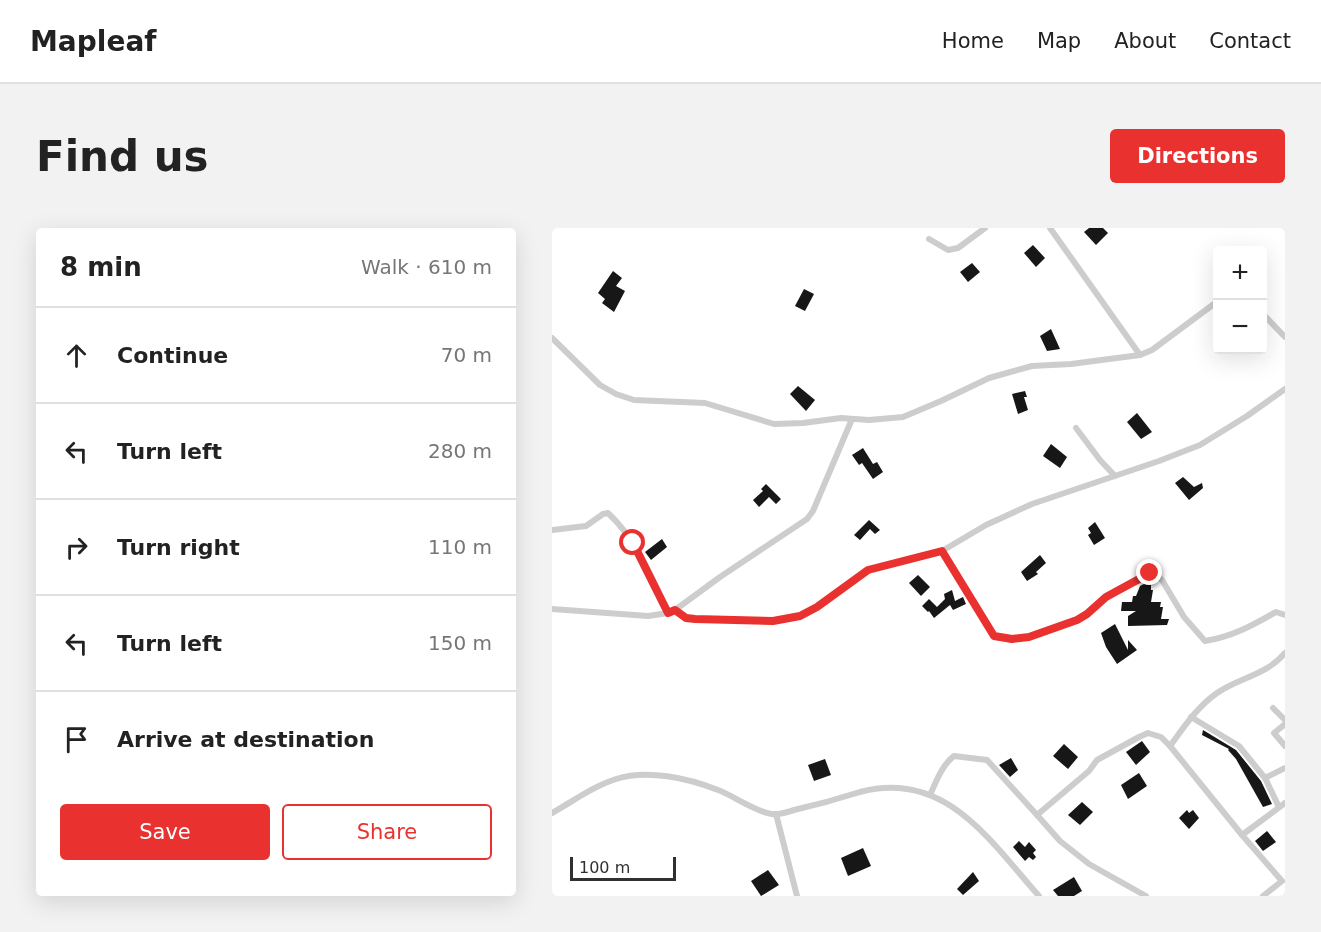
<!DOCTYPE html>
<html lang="en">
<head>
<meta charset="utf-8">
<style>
  :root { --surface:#fff; --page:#f2f2f2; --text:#222; --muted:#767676; --line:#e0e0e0; --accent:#e9322f }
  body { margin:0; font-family:"DejaVu Sans",sans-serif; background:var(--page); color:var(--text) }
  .controls { position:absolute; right:18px; top:18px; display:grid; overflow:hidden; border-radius:6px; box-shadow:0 6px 24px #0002 }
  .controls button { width:54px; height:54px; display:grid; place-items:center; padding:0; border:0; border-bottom:2px solid var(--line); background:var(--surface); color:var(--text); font:30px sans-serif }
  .scale { position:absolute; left:18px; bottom:15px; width:106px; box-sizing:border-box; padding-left:6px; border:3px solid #303030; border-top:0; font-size:16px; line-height:21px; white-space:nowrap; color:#303030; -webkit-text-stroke:4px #fff; paint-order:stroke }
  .stop { position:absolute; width:18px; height:18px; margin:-14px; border:4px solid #e9322f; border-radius:50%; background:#fff }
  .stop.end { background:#e9322f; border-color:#fff; box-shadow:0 2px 6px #0008 }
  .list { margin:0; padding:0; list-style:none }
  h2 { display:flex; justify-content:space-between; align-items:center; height:78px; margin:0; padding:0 24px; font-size:26px }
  h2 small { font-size:20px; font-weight:400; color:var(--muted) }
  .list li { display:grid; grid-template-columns:39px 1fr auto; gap:18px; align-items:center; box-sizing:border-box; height:96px; padding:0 24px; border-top:2px solid var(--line) }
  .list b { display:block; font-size:22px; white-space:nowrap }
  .list em { font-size:20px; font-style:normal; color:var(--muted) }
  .actions { display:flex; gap:12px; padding:18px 24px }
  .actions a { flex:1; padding:14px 0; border:2px solid var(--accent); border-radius:6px; text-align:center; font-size:21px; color:var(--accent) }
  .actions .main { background:var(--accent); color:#fff }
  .icon { flex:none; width:33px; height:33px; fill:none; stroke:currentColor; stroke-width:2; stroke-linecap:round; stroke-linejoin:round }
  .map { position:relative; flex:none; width:733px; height:668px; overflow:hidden; border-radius:6px }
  header { display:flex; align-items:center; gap:36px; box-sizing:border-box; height:84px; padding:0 30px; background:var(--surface); border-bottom:2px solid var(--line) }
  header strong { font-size:28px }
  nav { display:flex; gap:33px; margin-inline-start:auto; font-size:21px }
  .intro { display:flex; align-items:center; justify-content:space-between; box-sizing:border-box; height:144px; padding:0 36px }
  h1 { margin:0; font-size:42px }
  .button { padding:15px 27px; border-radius:6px; background:var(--accent); color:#fff; font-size:21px; font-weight:700 }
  main { display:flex; gap:36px; padding:0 36px }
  aside { flex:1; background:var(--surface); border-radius:6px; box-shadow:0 6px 24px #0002 }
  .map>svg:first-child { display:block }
  .building { fill:#171717 }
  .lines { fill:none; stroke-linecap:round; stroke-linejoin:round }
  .street { stroke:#cdcdcd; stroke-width:6 }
  .route { stroke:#e9322f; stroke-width:8 }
</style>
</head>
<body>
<header>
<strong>Mapleaf</strong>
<nav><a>Home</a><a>Map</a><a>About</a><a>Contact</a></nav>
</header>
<div class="intro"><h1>Find us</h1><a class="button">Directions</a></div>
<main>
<aside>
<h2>8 min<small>Walk · 610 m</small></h2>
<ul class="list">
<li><svg class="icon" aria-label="ahead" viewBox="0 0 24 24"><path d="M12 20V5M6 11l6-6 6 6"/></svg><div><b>Continue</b></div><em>70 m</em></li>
<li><svg class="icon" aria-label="left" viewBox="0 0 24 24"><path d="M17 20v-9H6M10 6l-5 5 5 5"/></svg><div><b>Turn left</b></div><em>280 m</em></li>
<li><svg class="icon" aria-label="right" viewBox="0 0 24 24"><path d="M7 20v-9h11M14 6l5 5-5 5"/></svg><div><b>Turn right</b></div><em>110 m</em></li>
<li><svg class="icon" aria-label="left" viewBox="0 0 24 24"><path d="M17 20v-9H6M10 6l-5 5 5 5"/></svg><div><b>Turn left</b></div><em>150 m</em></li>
<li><svg class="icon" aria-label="arrive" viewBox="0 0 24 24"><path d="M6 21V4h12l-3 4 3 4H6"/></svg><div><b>Arrive at destination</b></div></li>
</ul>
<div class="actions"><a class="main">Save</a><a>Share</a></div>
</aside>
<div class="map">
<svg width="733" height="668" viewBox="0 0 733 668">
  <rect width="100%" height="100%" fill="#fff"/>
  <!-- building -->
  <g class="building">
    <polygon points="537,0 551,0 556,5 544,17 532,4"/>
    <polygon points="481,17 493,30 484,39 472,25"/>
    <polygon points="420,35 428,44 416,54 408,44"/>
    <polygon points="61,43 70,50 64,58 73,63 62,84 50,75 53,71 46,65"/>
    <polygon points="252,61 262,66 253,83 243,78"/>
    <polygon points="499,101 508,121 495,123 488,108"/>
    <polygon points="246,158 263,172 254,183 238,166"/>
    <polygon points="473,163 475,169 472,169 476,182 466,186 460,166"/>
    <polygon points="585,185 600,204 589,211 575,194"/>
    <polygon points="499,216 515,229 508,240 491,228"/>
    <polygon points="311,220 321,236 325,234 331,244 321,251 310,235 307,237 300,227"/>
    <polygon points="631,249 642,259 650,255 651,260 637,272 623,255"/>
    <polygon points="214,256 229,271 224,276 217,269 207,279 201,272 211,263 209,261"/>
    <polygon points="317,292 328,302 323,306 318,301 308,312 302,307"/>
    <polygon points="543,294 553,310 542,317 536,307 539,305 536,300"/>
    <polygon points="110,311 115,319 99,332 93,324"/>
    <polygon points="488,327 494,335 484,344 486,346 475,353 469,344"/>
    <polygon points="366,347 378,359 369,368 357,355"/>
    <polygon points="592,356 599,356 599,362 601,362 599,374 609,374 608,379 611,379 609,391 617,391 615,397 576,398 576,388 584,383 569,383 570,374 580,374 581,368 584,368 588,358"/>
    <polygon points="400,362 403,373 411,369 414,376 401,382 398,377 382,390 377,383 376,384 370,378 377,371 385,379 393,371 392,366"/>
    <polygon points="563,396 576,422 576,412 585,422 565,436 554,419 549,405"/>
    <polygon points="651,502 684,522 709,553 720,576 711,579 684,531 676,522 677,521 650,507"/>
    <polygon points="590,513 598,524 584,537 574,524"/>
    <polygon points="512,516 526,529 516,541 501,528"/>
    <polygon points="459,530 466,542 458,549 447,537"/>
    <polygon points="273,531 279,547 262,553 256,537"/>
    <polygon points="587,545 595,558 576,571 569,557"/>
    <polygon points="530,574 541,584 528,597 516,587"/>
    <polygon points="635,582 637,585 641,582 647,590 637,601 627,590"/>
    <polygon points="715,603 724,614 711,623 703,613"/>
    <polygon points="467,613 473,619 477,614 484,622 481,625 484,629 481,632 477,629 473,633 461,619"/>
    <polygon points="311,620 319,638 296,648 289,630"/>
    <polygon points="216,642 227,657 209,668 199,653"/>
    <polygon points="421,644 427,653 411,667 405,661"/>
    <polygon points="522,649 530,663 522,668 506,668 501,662"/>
  </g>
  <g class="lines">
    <!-- street -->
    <g class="street">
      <polyline points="498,0 588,127 600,122 666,73"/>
      <polyline points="377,11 396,22 406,20 433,0"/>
      <polyline points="710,85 733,109"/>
      <polyline points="0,110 48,157 64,166 82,172 153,175 222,196 251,195 289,190 317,192 351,189 389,173 437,150 480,138 519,136 588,127"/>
      <path d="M733,161L695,188L648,217L607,233L480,276L434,297L390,323L442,408L460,411L477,409L525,392L535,386L554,369L602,345L610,352L632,389L653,413C680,409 701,397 724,384L733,387"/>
      <polyline points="524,200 548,232 563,248"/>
      <path d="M0,302L34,298L51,286L56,285C85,312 100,350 116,385"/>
      <polyline points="0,381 96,388 116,385 123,382 168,349 255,291 261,283 300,191"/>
      <polyline points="123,382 134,390 143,391 221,393 248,388 265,379 316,342 390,323"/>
      <polyline points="721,480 733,492"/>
      <polyline points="639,489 687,518 713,550 727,579"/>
      <polyline points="733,496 722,505 733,518"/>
      <polyline points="713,550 733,540"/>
      <path d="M378,567C384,554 390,537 402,528L435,532L485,587L537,543L545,532L587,509L596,505L609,509L618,518"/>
      <path d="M0,585C20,574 41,558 64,551C95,541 136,550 166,562C180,567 206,585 220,586C227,587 235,584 242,582C264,577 286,571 308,564C393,541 438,613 487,668"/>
      <polyline points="224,586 245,668"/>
      <polyline points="485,587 508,613 537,636 594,668"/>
      <polyline points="690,607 733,575"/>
      <path d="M711,668L730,653L690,607L618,518C632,499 645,479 665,465C686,450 715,447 733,425"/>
    </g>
  </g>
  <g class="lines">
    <!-- route -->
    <polyline class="route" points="81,315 116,385 123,382 134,390 143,391 221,393 248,388 265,379 316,342 390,323 442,408 460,411 477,409 525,392 535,386 554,369 598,345"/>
  </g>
</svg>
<div class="controls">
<button>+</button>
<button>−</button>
</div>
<div class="scale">100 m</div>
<div class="stop" style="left:81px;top:315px"></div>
<div class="stop end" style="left:598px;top:345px"></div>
</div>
</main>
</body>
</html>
